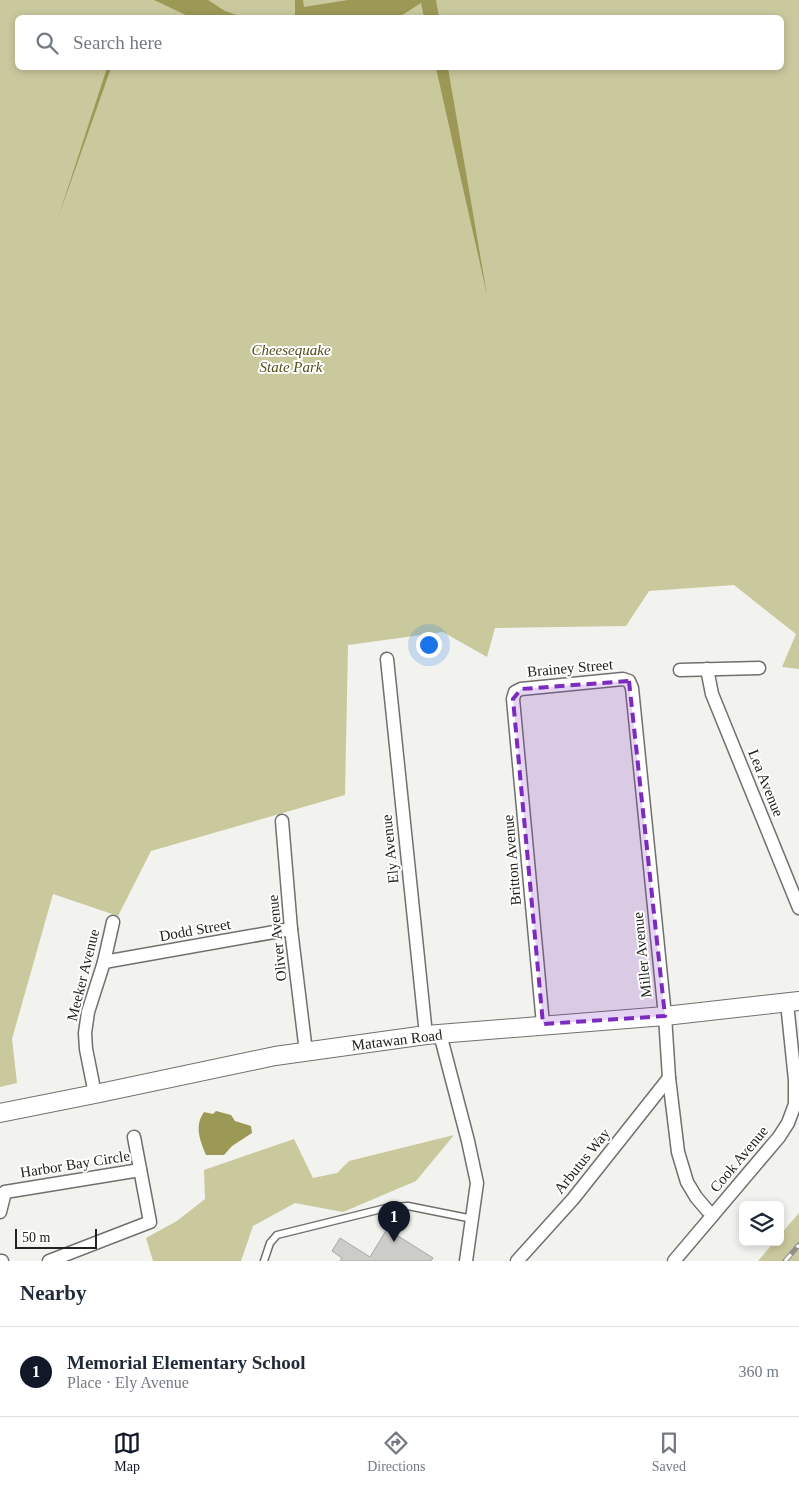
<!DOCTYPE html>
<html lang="en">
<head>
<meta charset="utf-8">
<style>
  :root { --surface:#fff; --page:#f6f6f7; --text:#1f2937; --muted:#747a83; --line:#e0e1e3; --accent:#111827 }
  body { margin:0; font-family:"Times New Roman",serif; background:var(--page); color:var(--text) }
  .controls { position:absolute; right:15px; bottom:15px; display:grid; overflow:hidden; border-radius:8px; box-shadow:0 2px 8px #0003 }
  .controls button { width:45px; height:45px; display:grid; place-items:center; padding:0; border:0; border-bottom:1px solid var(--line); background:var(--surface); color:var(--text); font:25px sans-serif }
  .scale { position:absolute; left:15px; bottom:12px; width:82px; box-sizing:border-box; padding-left:5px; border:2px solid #222220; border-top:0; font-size:14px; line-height:18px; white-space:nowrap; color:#222220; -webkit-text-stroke:4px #fffffe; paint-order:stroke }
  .you { position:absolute; left:428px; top:644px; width:18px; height:18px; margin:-12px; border:4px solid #fff; border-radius:50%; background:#1a73e8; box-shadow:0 0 0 8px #1a73e833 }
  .badge { display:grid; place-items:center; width:32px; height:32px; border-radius:50%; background:var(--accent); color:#fff; font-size:16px; font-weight:700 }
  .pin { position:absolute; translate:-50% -41px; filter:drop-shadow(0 1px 2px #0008) }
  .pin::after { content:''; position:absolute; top:26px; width:18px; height:15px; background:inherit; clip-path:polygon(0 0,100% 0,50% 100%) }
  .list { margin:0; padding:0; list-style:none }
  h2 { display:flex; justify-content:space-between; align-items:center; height:65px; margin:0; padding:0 20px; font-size:21px }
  h2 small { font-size:16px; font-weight:400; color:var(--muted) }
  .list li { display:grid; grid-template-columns:32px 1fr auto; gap:15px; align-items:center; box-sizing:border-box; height:90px; padding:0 20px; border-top:1px solid var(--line) }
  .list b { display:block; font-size:19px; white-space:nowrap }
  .list p { margin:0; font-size:16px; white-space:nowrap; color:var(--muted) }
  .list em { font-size:16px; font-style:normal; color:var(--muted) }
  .icon { flex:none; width:28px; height:28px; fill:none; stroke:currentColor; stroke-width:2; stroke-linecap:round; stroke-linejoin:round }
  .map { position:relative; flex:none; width:799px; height:1261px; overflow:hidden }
  .search { position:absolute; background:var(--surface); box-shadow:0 2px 8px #0003; left:15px; right:15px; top:15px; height:55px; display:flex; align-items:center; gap:12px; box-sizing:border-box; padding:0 18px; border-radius:8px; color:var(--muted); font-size:19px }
  .sheet { height:155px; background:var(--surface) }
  nav { display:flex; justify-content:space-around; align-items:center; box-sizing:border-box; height:70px; border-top:1px solid var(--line); background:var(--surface); font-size:14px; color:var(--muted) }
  nav a { display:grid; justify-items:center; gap:2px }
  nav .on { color:var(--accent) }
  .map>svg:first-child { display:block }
  .green { fill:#cac89d; fill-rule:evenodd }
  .water { fill:#9c9856 }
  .building { fill:#ccccc9; stroke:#a8a8a4 }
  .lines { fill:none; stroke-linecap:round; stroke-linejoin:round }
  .service-casing { stroke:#70706d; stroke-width:9 }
  .minor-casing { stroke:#70706d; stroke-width:15 }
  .secondary-casing { stroke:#70706d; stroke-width:20 }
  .service { stroke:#fff; stroke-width:6 }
  .minor { stroke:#fff; stroke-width:12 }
  .secondary { stroke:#fff; stroke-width:18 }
  .rail-casing { stroke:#8f8f8c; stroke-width:5 }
  .rail { stroke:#fffffe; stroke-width:3; stroke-dasharray:9; stroke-linecap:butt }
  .marked { fill:#7b2cbf; fill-opacity:0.2; stroke:#7b2cbf; stroke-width:4; stroke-dasharray:10 6; stroke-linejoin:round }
  .labels { text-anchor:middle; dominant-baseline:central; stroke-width:4; stroke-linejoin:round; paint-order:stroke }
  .park-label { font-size:15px; font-style:italic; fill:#514e1b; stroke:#fffffe }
  .street-label { font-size:15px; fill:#222220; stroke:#fffffe }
</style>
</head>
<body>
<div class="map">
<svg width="799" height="1261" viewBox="0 0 799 1261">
  <rect width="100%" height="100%" fill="#f2f2ee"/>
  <!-- green -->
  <g class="green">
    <path d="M0,0H799V669L782,667L796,634L734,585L649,591L626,626L495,628L487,657L443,632L348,645L345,795L151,851L118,916L53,894L12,1039L17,1083L0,1087ZM18,18H782V68H18Z"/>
    <polygon points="454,1135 416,1181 343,1212 295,1203 253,1226 241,1261 153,1261 146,1238 177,1221 205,1199 204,1170 294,1139 313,1178 337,1173 349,1161"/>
    <polygon points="799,1213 799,1261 758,1261 774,1242 780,1242 780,1235"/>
  </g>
  <!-- water -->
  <g class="water">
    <polygon points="154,0 208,0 225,11 242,17 190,17"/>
    <polygon points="295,0 303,0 304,7 348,0 436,0 439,17 424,17 421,3 399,17 289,17 295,16"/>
    <polygon points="107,68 111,68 58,218"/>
    <polygon points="436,68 448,68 487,295"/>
    <path d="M216,1111L231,1115L235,1121L251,1126L252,1133L232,1146L224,1155H206C200,1140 194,1126 204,1112L213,1114Z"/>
  </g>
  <!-- building -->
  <polygon class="building" points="387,1229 433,1258 431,1261 340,1261 342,1258 332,1251 340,1238 370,1257"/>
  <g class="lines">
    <defs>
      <polyline id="service" points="264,1261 270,1243 277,1235 390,1207 408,1206 473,1219"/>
      <g id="minor">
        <polyline points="387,659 426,1035"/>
        <polyline points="707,669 712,694 799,908"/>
        <polyline points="680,670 759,668"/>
        <polyline points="282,821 291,929 306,1052"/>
        <polyline points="104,962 291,929"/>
        <polyline points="543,1024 513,699 515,692 521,689 623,679 629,681 632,688 665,1016 669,1078 678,1152 687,1182 696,1197 707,1210 713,1215"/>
        <polyline points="440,1034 468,1141 477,1183 466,1261"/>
        <polyline points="95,1094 86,1049 85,1033 88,1012 104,962 113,922"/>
        <polyline points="0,1212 5,1192 140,1170"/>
        <polyline points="0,1261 2,1261"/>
        <polyline points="49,1261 150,1222 134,1137"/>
        <polyline points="517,1261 573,1199 669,1078"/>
        <polyline points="674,1261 779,1137 788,1123 795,1104 795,1080 787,1003"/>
      </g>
      <polyline id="secondary" points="0,1113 95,1094 275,1056 426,1035 665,1016 799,1001"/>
    </defs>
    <!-- service casing -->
    <use href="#service" class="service-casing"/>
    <!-- minor casing -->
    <use href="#minor" class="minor-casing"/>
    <!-- secondary casing -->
    <use href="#secondary" class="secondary-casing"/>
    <!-- service -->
    <use href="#service" class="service"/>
    <!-- minor -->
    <use href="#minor" class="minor"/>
    <!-- secondary -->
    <use href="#secondary" class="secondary"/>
    <defs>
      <polyline id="rail" points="785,1261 799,1245"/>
    </defs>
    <!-- rail casing -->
    <use href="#rail" class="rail-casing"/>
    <!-- rail -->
    <use href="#rail" class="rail"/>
  </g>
  <!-- marked area -->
  <path class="marked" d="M629,681L665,1016L543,1024L513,699L521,689Z"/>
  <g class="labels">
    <!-- park labels -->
    <g class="park-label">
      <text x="291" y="350">Cheesequake<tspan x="291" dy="17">State Park</tspan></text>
    </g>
    <!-- street labels -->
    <g class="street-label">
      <text transform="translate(570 668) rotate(-5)">Brainey Street</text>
      <text transform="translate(766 783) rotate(68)">Lea Avenue</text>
      <text transform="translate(390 849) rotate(-96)">Ely Avenue</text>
      <text transform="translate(512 860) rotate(-95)">Britton Avenue</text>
      <text transform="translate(195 930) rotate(-10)">Dodd Street</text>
      <text transform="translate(277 938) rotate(-96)">Oliver Avenue</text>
      <text transform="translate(642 955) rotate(-96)">Miller Avenue</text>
      <text transform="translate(83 975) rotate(-76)">Meeker Avenue</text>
      <text transform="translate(397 1040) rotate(-7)">Matawan Road</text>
      <text transform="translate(739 1159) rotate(-50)">Cook Avenue</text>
      <text transform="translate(582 1161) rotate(-51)">Arbutus Way</text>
      <text transform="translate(75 1164) rotate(-9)">Harbor Bay Circle</text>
    </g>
  </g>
</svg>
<div class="controls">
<button><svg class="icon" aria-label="layers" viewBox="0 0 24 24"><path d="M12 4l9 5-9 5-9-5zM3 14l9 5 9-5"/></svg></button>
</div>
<div class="scale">50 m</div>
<div class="you"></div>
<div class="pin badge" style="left:394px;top:1242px">1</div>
<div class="search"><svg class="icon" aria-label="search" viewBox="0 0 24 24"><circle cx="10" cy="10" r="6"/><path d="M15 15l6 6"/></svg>Search here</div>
</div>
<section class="sheet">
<h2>Nearby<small></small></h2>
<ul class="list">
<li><span class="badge">1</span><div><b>Memorial Elementary School</b><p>Place · Ely Avenue</p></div><em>360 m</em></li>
</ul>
</section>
<nav>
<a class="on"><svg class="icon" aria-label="map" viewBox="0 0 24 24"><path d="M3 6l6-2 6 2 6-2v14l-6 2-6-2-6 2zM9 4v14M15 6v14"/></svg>Map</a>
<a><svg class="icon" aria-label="directions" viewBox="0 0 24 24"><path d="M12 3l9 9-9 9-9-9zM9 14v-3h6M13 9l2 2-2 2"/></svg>Directions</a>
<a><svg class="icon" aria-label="saved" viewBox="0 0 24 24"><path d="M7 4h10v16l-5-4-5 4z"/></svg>Saved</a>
</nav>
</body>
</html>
